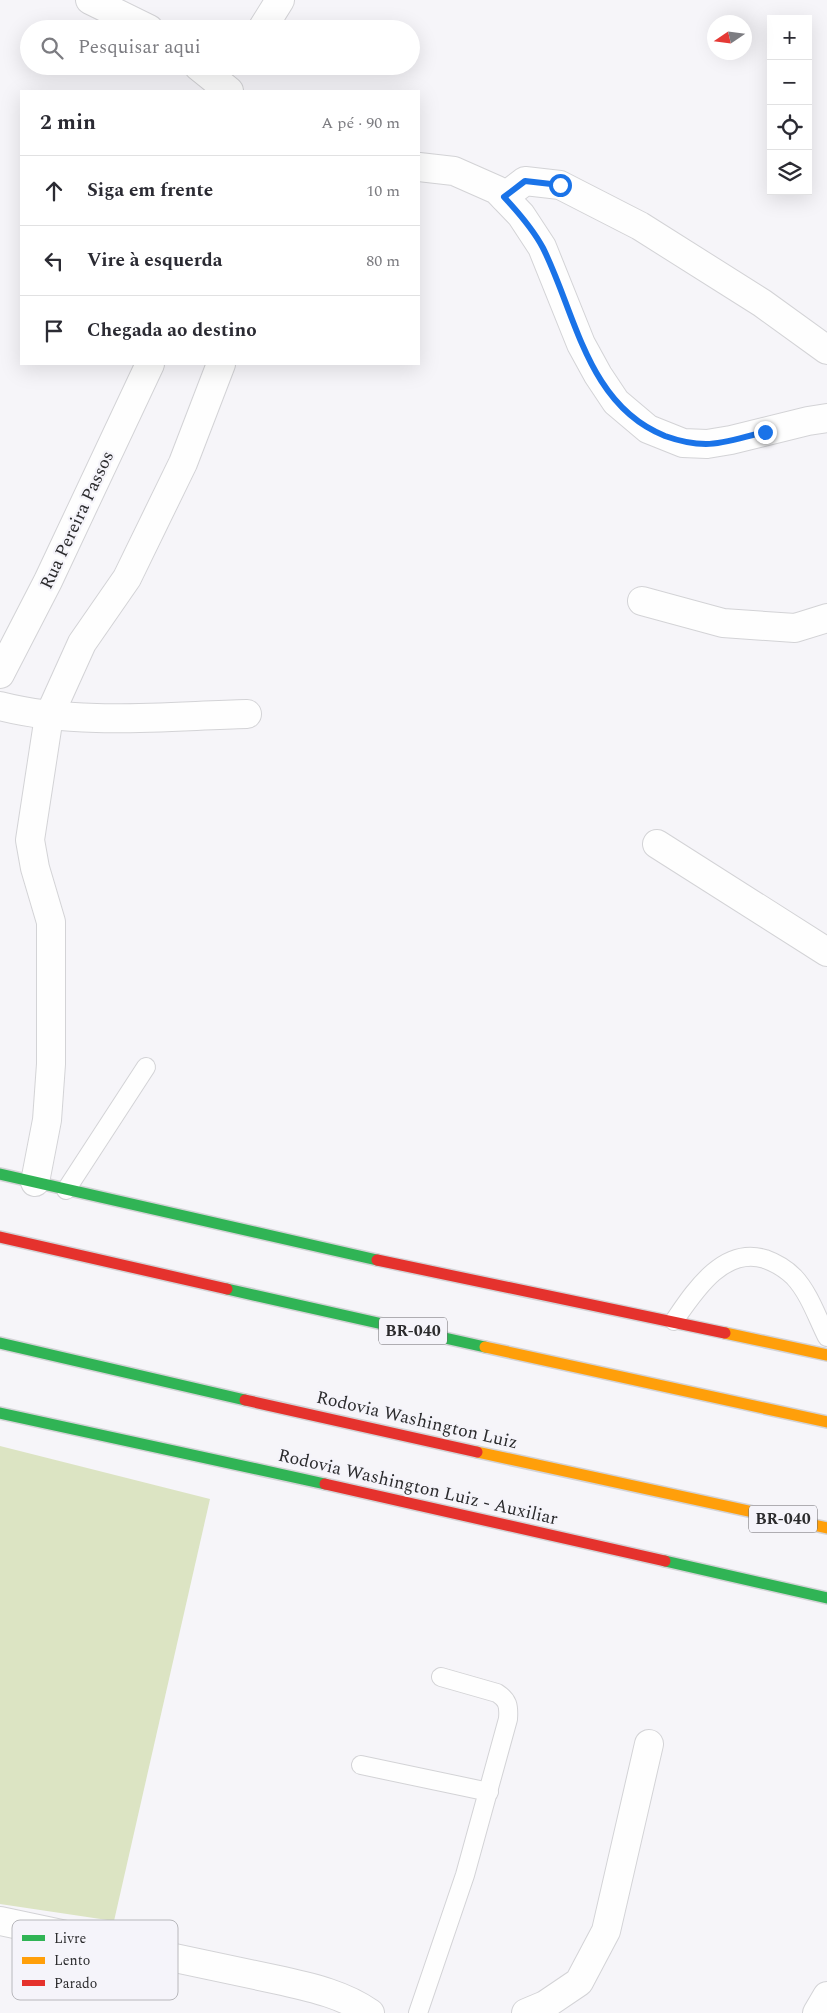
<!DOCTYPE html>
<html lang="pt">
<head>
<meta charset="utf-8">
<style>
  :root { --surface:#fff; --page:#f2f2f3; --text:#2b2b33; --muted:#7c7c81; --line:#e1e1e2 }
  body { margin:0; font-family:Spectral,serif; background:var(--page); color:var(--text) }
  .controls { position:absolute; right:15px; top:15px; display:grid; overflow:hidden; border-radius:0px; box-shadow:0 5px 20px #0002 }
  .controls button { width:45px; height:45px; display:grid; place-items:center; padding:0; border:0; border-bottom:1px solid var(--line); background:var(--surface); color:var(--text); font:25px sans-serif }
  .compass { position:absolute; left:707px; top:15px; width:45px; height:45px; border-radius:50%; background:var(--surface); box-shadow:0 5px 20px #0002; rotate:257deg }
  .stop { position:absolute; width:15px; height:15px; margin:-11px; border:4px solid #1a73e8; border-radius:50%; background:#fff }
  .stop.end { background:#1a73e8; border-color:#fff; box-shadow:0 1px 5px #0008 }
  .list { margin:0; padding:0; list-style:none }
  h2 { display:flex; justify-content:space-between; align-items:center; height:65px; margin:0; padding:0 20px; font-size:21px }
  h2 small { font-size:16px; font-weight:400; color:var(--muted) }
  .list li { display:grid; grid-template-columns:32px 1fr auto; gap:15px; align-items:center; box-sizing:border-box; height:70px; padding:0 20px; border-top:1px solid var(--line) }
  .list b { display:block; font-size:19px; white-space:nowrap }
  .list em { font-size:16px; font-style:normal; color:var(--muted) }
  .icon { flex:none; width:28px; height:28px; fill:none; stroke:currentColor; stroke-width:2; stroke-linecap:round; stroke-linejoin:round }
  .map { position:relative; flex:none; width:827px; height:2013px; overflow:hidden }
  .search { position:absolute; background:var(--surface); box-shadow:0 5px 20px #0002; left:20px; top:20px; width:400px; height:55px; display:flex; align-items:center; gap:12px; box-sizing:border-box; padding:0 18px; border-radius:28px; color:var(--muted); font-size:19px }
  .panel { position:absolute; background:var(--surface); box-shadow:0 5px 20px #0002; left:20px; top:90px; width:400px; height:275px; border-radius:0px }
  .map>svg:first-child { display:block }
  .green { fill:#dce4c3 }
  .lines { fill:none; stroke-linecap:round; stroke-linejoin:round }
  .lane-casing { stroke:#d3d3d6; stroke-width:20 }
  .street-casing { stroke:#d3d3d6; stroke-width:30 }
  .fast-casing { stroke:#d3d3d6; stroke-width:14 }
  .slow-casing { stroke:#d3d3d6; stroke-width:14 }
  .jam-casing { stroke:#d3d3d6; stroke-width:14 }
  .lane { stroke:#fefefe; stroke-width:18 }
  .street { stroke:#fefefe; stroke-width:28 }
  .fast { stroke:#30b455; stroke-width:11 }
  .slow { stroke:#ff9f0a; stroke-width:11 }
  .jam { stroke:#e5322d; stroke-width:11 }
  .route { stroke:#1a73e8; stroke-width:6 }
  .labels { text-anchor:middle; dominant-baseline:central; stroke-width:4.5; stroke-linejoin:round; paint-order:stroke }
  .shield { fill:#f5f4fa; stroke:#68676a; stroke-width:1 }
  .shield-label { font-size:16px; font-weight:bold; fill:#2b2b2d }
  .street-label { font-size:18px; fill:#2b2b2d; stroke:#f5f4fa }
  .key { fill:#f5f4fa; stroke:#b8b8bc; stroke-width:1 }
  .key-label { font-size:14px; fill:#2b2b2d }
</style>
</head>
<body>
<div class="map">
<svg width="827" height="2013" viewBox="0 0 827 2013">
  <rect width="100%" height="100%" fill="#f6f5f9"/>
  <!-- green -->
  <polygon class="green" points="0,1446 210,1499 114,1921 0,1904"/>
  <g class="lines">
    <defs>
      <g id="lane">
        <polyline points="66,1190 146,1067"/>
        <path d="M674,1321C694,1292 723,1246 765,1259C776,1263 785,1268 794,1277C809,1293 817,1317 827,1337"/>
        <polyline points="361,1765 489,1792"/>
        <path d="M418,2013L465,1875L508,1719C509,1706 508,1700 497,1693L441,1677"/>
      </g>
      <g id="street">
        <polyline points="90,0 149,29"/>
        <polyline points="262,29 280,0"/>
        <polyline points="198,66 229,91"/>
        <polyline points="419,167 454,171 497,190 521,215 542,247 581,344 598,375 616,402 648,429 683,443 707,444 731,440 808,421 827,418"/>
        <polyline points="504,197 525,181 560,185 640,226 762,303 827,350"/>
        <polyline points="642,601 723,623 795,628 827,618"/>
        <polyline points="0,674 48,581 150,364"/>
        <path d="M0,706C78,726 166,716 247,714"/>
        <polyline points="657,844 827,952"/>
        <polyline points="35,1182 47,1120 51,1064 51,922 35,868 30,840 49,716 82,643 127,578 183,463 221,364"/>
        <path d="M0,1921L283,1981C314,1988 344,1995 370,2013"/>
        <polyline points="526,2013 545,2005 579,1982 606,1931 649,1744"/>
        <polyline points="817,2013 827,1996"/>
      </g>
      <g id="fast">
        <polyline points="0,1174 377,1260"/>
        <polyline points="227,1289 485,1347"/>
        <polyline points="0,1343 245,1400"/>
        <polyline points="0,1413 325,1484"/>
        <polyline points="665,1561 827,1598"/>
      </g>
      <g id="slow">
        <polyline points="725,1333 827,1355"/>
        <polyline points="485,1347 827,1422"/>
        <polyline points="477,1452 827,1528"/>
      </g>
      <g id="jam">
        <polyline points="0,1237 227,1289"/>
        <polyline points="377,1260 725,1333"/>
        <polyline points="245,1400 477,1452"/>
        <polyline points="325,1484 665,1561"/>
      </g>
    </defs>
    <!-- lane casing -->
    <use href="#lane" class="lane-casing"/>
    <!-- street casing -->
    <use href="#street" class="street-casing"/>
    <!-- fast casing -->
    <use href="#fast" class="fast-casing"/>
    <!-- slow casing -->
    <use href="#slow" class="slow-casing"/>
    <!-- jam casing -->
    <use href="#jam" class="jam-casing"/>
    <!-- lane -->
    <use href="#lane" class="lane"/>
    <!-- street -->
    <use href="#street" class="street"/>
    <!-- fast -->
    <use href="#fast" class="fast"/>
    <!-- slow -->
    <use href="#slow" class="slow"/>
    <!-- jam -->
    <use href="#jam" class="jam"/>
  </g>
  <g class="lines">
    <!-- route -->
    <path class="route" d="M560,185L525,181L504,197C518,212 533,229 543,248C576,314 587,405 665,436C679,441 691,444 706,444C725,444 746,436 765,432"/>
  </g>
  <g class="labels">
    <!-- shield labels -->
    <g class="shield">
      <rect x="379" y="1317.5" width="68" height="27" rx="4"/>
      <rect x="749" y="1505.5" width="68" height="27" rx="4"/>
    </g>
    <g class="shield-label">
      <text x="413" y="1331">BR-040</text>
      <text x="783" y="1519">BR-040</text>
    </g>
    <!-- street labels -->
    <g class="street-label">
      <text transform="translate(77 520) rotate(-65)">Rua Pereira Passos</text>
      <text transform="translate(417 1420) rotate(13)">Rodovia Washington Luiz</text>
      <text transform="translate(418 1487) rotate(13)">Rodovia Washington Luiz - Auxiliar</text>
    </g>
  </g>
  <!-- legend -->
  <rect x="12" y="1920" width="166" height="80" rx="8" class="key"/>
  <rect x="22" y="1935" width="23" height="6" fill="#30b455"/>
  <rect x="22" y="1957" width="23" height="7" fill="#ff9f0a"/>
  <rect x="22" y="1980" width="23" height="6" fill="#e5322d"/>
  <g class="key-label">
    <text x="54" y="1943">Livre</text>
    <text x="54" y="1965">Lento</text>
    <text x="54" y="1988">Parado</text>
  </g>
</svg>
<div class="controls">
<button>+</button>
<button>−</button>
<button><svg class="icon" aria-label="locate" viewBox="0 0 24 24"><circle cx="12" cy="12" r="6"/><path d="M12 2v4M12 18v4M2 12h4M18 12h4"/></svg></button>
<button><svg class="icon" aria-label="layers" viewBox="0 0 24 24"><path d="M12 4l9 5-9 5-9-5zM3 14l9 5 9-5"/></svg></button>
</div>
<svg class="compass" viewBox="-18 -18 36 36"><path d="M0-13l5 13h-10z" fill="#e53935"/><path d="M0 13l5-13h-10z" fill="#7c7c81"/></svg>
<div class="stop" style="left:560px;top:185px"></div>
<div class="stop end" style="left:765px;top:432px"></div>
<div class="search"><svg class="icon" aria-label="search" viewBox="0 0 24 24"><circle cx="10" cy="10" r="6"/><path d="M15 15l6 6"/></svg>Pesquisar aqui</div>
<section class="panel">
<h2>2 min<small>A pé · 90 m</small></h2>
<ul class="list">
<li><svg class="icon" aria-label="ahead" viewBox="0 0 24 24"><path d="M12 20V5M6 11l6-6 6 6"/></svg><div><b>Siga em frente</b></div><em>10 m</em></li>
<li><svg class="icon" aria-label="left" viewBox="0 0 24 24"><path d="M17 20v-9H6M10 6l-5 5 5 5"/></svg><div><b>Vire à esquerda</b></div><em>80 m</em></li>
<li><svg class="icon" aria-label="arrive" viewBox="0 0 24 24"><path d="M6 21V4h12l-3 4 3 4H6"/></svg><div><b>Chegada ao destino</b></div></li>
</ul>
</section>
</div>
</body>
</html>
